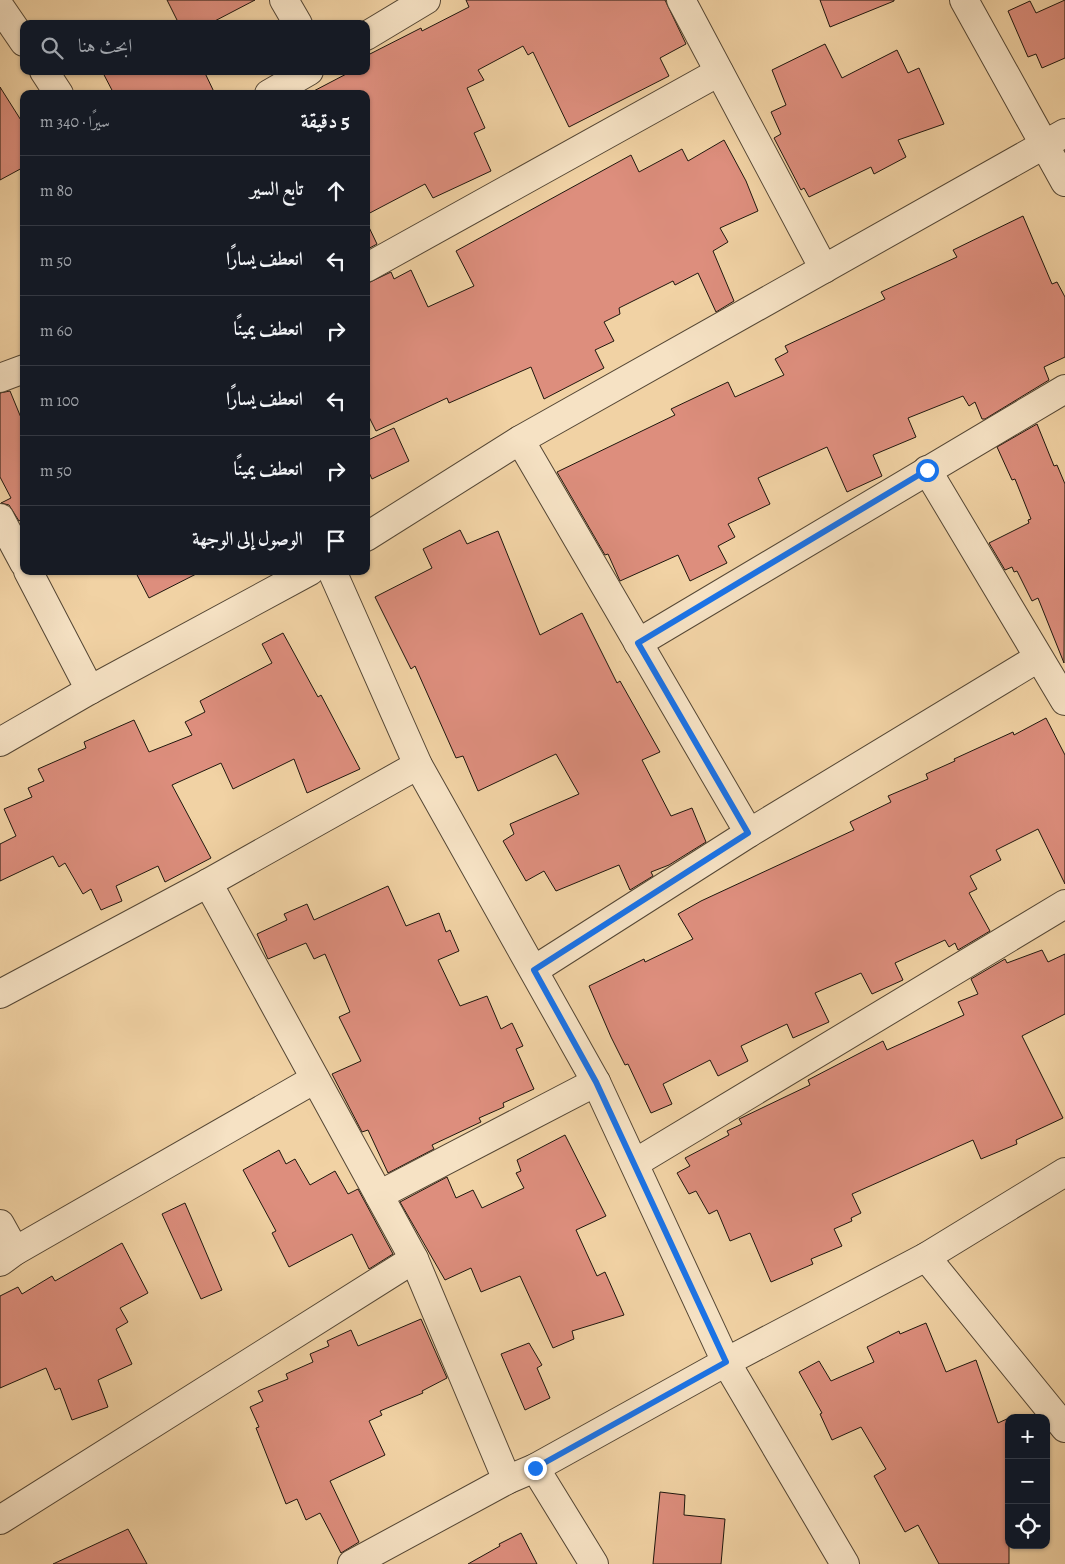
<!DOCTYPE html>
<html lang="ar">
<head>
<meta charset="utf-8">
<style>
  :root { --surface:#171b24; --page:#20242c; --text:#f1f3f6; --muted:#9ea1a6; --line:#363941 }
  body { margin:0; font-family:Alegreya,Amiri,serif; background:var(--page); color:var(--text); direction:rtl }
  .controls { position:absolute; right:15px; bottom:15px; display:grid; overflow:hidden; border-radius:10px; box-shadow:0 1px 4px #0004 }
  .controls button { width:45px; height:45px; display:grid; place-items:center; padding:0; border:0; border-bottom:1px solid var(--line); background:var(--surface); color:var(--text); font:25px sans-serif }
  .stop { position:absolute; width:15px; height:15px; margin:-11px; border:4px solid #1a73e8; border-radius:50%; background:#fff }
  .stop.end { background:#1a73e8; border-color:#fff; box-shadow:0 1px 5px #0008 }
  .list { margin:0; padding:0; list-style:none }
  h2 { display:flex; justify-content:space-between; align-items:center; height:65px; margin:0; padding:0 20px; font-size:21px }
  h2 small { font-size:16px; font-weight:400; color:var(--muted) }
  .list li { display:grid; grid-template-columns:32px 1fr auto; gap:15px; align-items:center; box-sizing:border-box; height:70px; padding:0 20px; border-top:1px solid var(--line) }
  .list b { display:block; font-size:19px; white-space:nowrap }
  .list em { font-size:16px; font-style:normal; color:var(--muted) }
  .icon { flex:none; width:28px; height:28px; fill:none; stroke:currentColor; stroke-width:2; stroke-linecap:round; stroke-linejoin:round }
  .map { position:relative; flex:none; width:1065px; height:1564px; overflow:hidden; direction:ltr }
  .search { position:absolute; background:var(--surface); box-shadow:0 1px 4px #0004; left:20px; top:20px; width:350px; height:55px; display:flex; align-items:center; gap:12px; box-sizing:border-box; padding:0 18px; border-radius:10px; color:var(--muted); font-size:19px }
  .panel { position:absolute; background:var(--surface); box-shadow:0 1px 4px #0004; left:20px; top:90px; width:350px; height:485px; border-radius:10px; direction:rtl }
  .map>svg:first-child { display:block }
  .building { fill:#dd8e7d; stroke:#1f170e }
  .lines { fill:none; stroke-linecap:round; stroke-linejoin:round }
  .minor-casing { stroke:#544634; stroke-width:30 }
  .minor { stroke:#f6e2c4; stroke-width:28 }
  .route { stroke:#1a73e8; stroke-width:6 }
</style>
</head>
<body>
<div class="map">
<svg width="1065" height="1564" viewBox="0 0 1065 1564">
  <rect width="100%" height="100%" fill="#f1d2a4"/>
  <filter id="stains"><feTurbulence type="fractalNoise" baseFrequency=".004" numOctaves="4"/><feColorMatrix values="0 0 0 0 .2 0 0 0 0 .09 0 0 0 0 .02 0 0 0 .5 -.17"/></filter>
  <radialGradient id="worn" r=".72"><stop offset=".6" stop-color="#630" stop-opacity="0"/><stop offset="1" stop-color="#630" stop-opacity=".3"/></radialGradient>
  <!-- building -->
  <g class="building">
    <polygon points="167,0 255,0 209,24 179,24"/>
    <polygon points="466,0 665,0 686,44 660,58 669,76 569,127 533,52 528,55 523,46 478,70 484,80 467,88 485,128 474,133 491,171 433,198 425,184 366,215 366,94 308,94 352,71 366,71 366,56 421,28 422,31 469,7"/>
    <polygon points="820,0 894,0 894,1 830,27"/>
    <polygon points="1065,0 1065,58 1042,68 1036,54 1028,57 1008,11 1030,1 1036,13"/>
    <polygon points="825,44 842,78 897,50 908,73 919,68 944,124 898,140 906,157 874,174 871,167 809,197 804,188 801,190 774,138 781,134 771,112 786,105 772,70"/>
    <polygon points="102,71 204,71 215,94 114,94"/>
    <polygon points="0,87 24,125 24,167 0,180"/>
    <polygon points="724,140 746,181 758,211 720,228 728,242 713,251 734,301 716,312 698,273 675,285 673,281 619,308 620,314 604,322 614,341 595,350 604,368 544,399 531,367 449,403 447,398 376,431 366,411 366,284 391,272 394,279 411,270 428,307 474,286 456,251 631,155 639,172 682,149 688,161"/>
    <polygon points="1023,216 1052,284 1057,282 1065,297 1065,357 1044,367 1049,380 985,419 982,419 975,402 969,406 963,396 908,418 916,437 873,455 882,476 847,492 827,447 758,478 770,504 728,524 735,537 718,546 727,563 690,581 678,555 620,581 608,554 605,555 557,472 675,415 671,409 728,382 735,397 784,375 775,359 788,352 785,346 885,299 881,292 957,257 953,250"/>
    <polygon points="366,221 377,244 366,250"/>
    <polygon points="10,391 24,425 24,523 22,519 19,521 9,505 1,503 11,498 0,477 0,393"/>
    <polygon points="1037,424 1054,466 1057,465 1065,484 1064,663 1038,598 1032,601 1017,571 1014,572 1012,567 1005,570 989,543 1029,523 1028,520 1031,519 1015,479 1012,480 997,447"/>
    <polygon points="394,428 409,461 372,479 366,466 366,441"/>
    <polygon points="460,530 467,544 498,531 540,635 582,613 617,683 620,681 660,752 642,760 671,816 692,808 706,842 669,865 651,872 653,876 630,890 619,865 556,891 544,871 526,881 503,841 514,834 510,824 579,794 556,754 478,791 463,756 456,758 415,666 411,669 375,597 432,568 423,549"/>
    <polygon points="135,571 202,571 149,598"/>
    <polygon points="283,633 318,697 321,695 360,769 307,793 294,759 233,789 221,763 172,785 211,858 165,882 158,866 116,886 122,901 101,910 91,889 83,894 65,863 59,867 53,856 0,881 0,844 16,836 4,809 32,797 28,788 44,781 38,769 86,748 84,742 134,720 149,752 192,735 185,722 205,712 200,701 272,663 262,644"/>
    <polygon points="1046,718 1065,755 1065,884 1038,829 996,850 1001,860 970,876 977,889 969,893 990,931 958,950 955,943 949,947 945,940 895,963 903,980 872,994 861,973 815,993 829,1022 793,1038 787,1024 741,1046 748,1061 718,1076 710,1060 663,1084 672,1104 651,1113 628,1064 625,1065 611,1037 589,986 644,959 645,962 693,939 678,914 701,901 854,830 850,822 891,802 888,796 928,779 926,774 955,761 954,759 1013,732 1014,735"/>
    <polygon points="388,886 406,926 439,913 446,932 450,930 459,951 438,960 460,1006 487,996 501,1029 512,1023 523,1046 516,1049 534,1089 503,1103 504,1107 479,1118 481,1122 432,1145 434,1149 388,1173 368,1130 362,1132 332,1074 361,1061 339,1017 350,1012 325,954 314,959 306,943 268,959 257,934 287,920 284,914 307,904 314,920"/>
    <polygon points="1042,950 1048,962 1065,954 1065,1014 1022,1036 1063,1118 1016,1140 1017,1144 981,1159 973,1140 852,1194 861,1213 851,1218 852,1221 834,1229 842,1246 811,1259 813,1264 771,1282 750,1233 730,1241 717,1210 709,1214 696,1191 689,1194 677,1173 690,1166 685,1158 729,1135 727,1131 742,1124 739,1119 810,1085 808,1080 883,1041 887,1050 964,1015 958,1002 978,994 971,979 1005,959 1007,963"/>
    <polygon points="565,1135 606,1216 576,1230 597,1276 605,1272 624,1315 572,1331 574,1339 553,1348 520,1276 481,1292 471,1268 445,1280 400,1202 447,1177 456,1198 473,1190 482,1208 524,1188 516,1173 521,1171 517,1160"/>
    <polygon points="279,1150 286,1164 295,1159 310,1185 335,1171 348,1194 358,1189 393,1254 369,1269 352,1234 289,1267 272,1233 276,1231 243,1170"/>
    <polygon points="185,1203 222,1290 201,1299 162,1214"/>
    <polygon points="122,1243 148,1293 120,1308 128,1322 116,1329 132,1364 98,1380 108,1407 72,1420 60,1388 55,1390 46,1368 0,1388 0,1296 18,1287 22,1294 52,1276 55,1281"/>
    <polygon points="421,1319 447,1378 422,1391 423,1393 380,1411 382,1415 369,1421 385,1455 330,1481 359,1542 341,1553 320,1513 306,1520 297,1499 286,1504 256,1428 259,1427 250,1407 263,1401 258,1391 288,1379 286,1374 313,1362 310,1354 329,1346 327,1341 351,1330 358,1346"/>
    <polygon points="926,1323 946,1372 976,1360 998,1423 1009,1418 1009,1564 939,1564 918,1525 905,1532 874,1476 886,1469 861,1427 832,1440 820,1414 822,1413 799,1372 819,1361 831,1381 874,1362 867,1347 899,1331 900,1334"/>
    <polygon points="529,1343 542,1365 537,1368 550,1398 525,1410 501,1354"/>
    <polygon points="660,1492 685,1495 684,1515 725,1519 721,1564 653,1564"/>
    <polygon points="128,1529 147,1564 53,1564"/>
    <polygon points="521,1533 537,1564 468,1564 500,1546 499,1544"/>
  </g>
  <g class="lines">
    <defs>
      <g id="minor">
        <polyline points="284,0 298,24"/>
        <polyline points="681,0 824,269"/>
        <polyline points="964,0 1065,182"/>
        <polyline points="0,7 24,42"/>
        <polyline points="366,36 426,0"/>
        <polyline points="44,71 59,94"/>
        <polyline points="269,94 309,71"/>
        <polyline points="366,268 719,72"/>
        <polyline points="0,378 24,369"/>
        <polyline points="520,440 749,833"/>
        <polyline points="927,470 1065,701"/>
        <polyline points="0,518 24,563"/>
        <polyline points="366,537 520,440 1065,133"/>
        <polyline points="28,571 90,690"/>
        <polyline points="332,571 418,765 596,1082 726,1362 845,1564"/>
        <polyline points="638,643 1065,389"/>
        <polyline points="0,742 90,690 310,571"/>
        <polyline points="208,883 414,1259 507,1480"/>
        <polyline points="534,970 749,833 1038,658"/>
        <polyline points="0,994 208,883 418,765"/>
        <polyline points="635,1163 1065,904"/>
        <polyline points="379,1195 596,1082"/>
        <polyline points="0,1224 15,1251"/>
        <polyline points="926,1257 1065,1428"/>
        <polyline points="0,1262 15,1251 315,1079"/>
        <polyline points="535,1468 594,1564"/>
        <polyline points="0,1520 414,1259"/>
        <polyline points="352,1564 507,1480 535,1468 726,1362 926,1257 1065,1172"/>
      </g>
    </defs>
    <!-- minor casing -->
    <use href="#minor" class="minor-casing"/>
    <!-- minor -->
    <use href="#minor" class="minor"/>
  </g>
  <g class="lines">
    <!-- route -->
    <polyline class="route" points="535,1468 726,1362 596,1082 534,970 748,833 638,643 927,470"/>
  </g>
  <rect width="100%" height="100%" filter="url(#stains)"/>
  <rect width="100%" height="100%" fill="url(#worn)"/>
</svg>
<div class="controls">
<button>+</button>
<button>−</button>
<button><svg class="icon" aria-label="locate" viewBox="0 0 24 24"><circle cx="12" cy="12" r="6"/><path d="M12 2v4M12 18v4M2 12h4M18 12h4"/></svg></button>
</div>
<div class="stop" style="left:927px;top:470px"></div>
<div class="stop end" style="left:535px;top:1468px"></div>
<div class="search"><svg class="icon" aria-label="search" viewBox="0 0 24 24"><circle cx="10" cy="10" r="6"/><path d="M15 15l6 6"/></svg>ابحث هنا</div>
<section class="panel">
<h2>5 دقيقة<small>سيرًا · 340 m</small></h2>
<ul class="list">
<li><svg class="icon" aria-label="ahead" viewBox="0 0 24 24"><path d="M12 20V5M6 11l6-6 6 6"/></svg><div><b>تابع السير</b></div><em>80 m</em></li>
<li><svg class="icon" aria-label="left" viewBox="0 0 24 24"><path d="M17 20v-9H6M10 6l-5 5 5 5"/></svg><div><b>انعطف يسارًا</b></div><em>50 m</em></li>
<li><svg class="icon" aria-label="right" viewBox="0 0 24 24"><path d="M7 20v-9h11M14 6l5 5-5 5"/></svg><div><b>انعطف يمينًا</b></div><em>60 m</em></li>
<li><svg class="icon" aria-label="left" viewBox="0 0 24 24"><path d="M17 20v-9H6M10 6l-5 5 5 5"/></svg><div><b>انعطف يسارًا</b></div><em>100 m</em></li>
<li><svg class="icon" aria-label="right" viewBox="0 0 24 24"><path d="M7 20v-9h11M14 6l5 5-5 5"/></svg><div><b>انعطف يمينًا</b></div><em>50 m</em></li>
<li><svg class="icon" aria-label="arrive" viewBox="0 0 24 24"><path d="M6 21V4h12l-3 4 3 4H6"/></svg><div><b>الوصول إلى الوجهة</b></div></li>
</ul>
</section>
</div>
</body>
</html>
